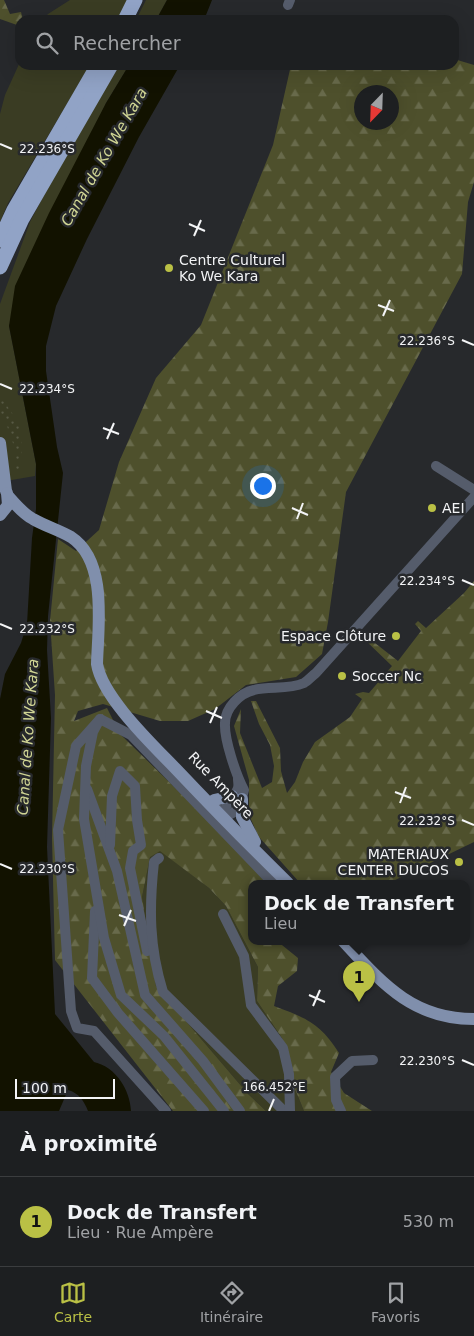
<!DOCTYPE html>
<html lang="fr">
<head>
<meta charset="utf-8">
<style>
  :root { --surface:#1d1f21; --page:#25272a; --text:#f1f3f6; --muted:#a0a2a5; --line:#3b3d3f; --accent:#bac045 }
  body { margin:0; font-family:"DejaVu Sans",sans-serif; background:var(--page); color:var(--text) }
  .compass { position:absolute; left:354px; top:85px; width:45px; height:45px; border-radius:50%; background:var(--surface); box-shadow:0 5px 20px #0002; rotate:203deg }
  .scale { position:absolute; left:15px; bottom:12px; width:100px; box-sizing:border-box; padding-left:5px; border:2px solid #f3f4f6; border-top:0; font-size:14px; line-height:18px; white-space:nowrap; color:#f3f4f6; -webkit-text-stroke:4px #27292c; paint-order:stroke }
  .you { position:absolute; left:262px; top:485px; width:18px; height:18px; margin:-12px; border:4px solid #fff; border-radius:50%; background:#1a73e8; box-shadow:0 0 0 8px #1a73e833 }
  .badge { display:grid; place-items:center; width:32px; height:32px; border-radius:50%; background:var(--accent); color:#111; font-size:16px; font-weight:700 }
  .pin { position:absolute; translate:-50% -41px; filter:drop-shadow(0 1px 2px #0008) }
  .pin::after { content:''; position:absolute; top:26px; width:18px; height:15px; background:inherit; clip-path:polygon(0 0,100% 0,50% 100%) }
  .popup { position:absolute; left:248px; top:880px; width:222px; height:65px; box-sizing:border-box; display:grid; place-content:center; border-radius:10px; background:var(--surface); filter:drop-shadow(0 1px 4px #0005); font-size:16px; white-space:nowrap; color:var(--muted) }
  .popup b { font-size:19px; color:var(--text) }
  .popup::after { content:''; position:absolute; left:50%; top:100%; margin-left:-10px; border:10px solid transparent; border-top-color:var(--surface) }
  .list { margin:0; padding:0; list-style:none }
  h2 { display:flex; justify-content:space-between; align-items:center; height:65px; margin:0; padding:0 20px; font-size:21px }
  h2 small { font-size:16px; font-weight:400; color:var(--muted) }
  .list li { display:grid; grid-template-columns:32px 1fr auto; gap:15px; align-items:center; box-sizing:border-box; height:90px; padding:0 20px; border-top:1px solid var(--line) }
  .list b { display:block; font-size:19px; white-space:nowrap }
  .list p { margin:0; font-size:16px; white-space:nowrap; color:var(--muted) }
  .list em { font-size:16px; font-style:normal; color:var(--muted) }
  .icon { flex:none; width:28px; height:28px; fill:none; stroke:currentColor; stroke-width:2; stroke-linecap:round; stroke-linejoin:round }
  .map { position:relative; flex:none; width:474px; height:1111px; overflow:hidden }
  .search { position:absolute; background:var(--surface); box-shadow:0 5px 20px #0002; left:15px; right:15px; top:15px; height:55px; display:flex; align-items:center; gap:12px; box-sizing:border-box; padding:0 18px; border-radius:15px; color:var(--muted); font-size:19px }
  .sheet { height:155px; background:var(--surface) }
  nav { display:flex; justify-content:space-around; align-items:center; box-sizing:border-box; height:70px; border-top:1px solid var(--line); background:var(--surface); font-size:14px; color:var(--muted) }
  nav a { display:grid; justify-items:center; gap:2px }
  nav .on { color:var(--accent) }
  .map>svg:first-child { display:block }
  .grass { fill:#3a3c23 }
  .forest { fill:url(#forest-firs); fill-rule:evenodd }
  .garden { fill:url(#garden-dots) }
  .water { fill:#121200 }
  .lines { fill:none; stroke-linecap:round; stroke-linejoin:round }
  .minor { stroke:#555c6b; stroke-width:10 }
  .major { stroke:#808fac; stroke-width:12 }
  .highway { stroke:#91a3c6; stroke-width:15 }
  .ticks { fill:none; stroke:#f3f4f6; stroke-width:2 }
  .poi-dot { fill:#bac045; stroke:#27292c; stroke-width:2 }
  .labels { text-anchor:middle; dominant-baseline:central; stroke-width:5; stroke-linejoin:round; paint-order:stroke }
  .poi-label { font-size:14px; fill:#f3f4f6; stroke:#27292c; text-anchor:start }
  .street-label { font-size:14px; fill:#f3f4f6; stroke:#27292c }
  .water-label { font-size:15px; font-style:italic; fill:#d0d594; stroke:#27292c }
  .ticks-label { font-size:12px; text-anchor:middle; fill:#f3f4f6; stroke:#27292c; stroke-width:5; stroke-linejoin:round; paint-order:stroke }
</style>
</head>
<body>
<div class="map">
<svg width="474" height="1111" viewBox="0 0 474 1111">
  <defs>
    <pattern id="forest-firs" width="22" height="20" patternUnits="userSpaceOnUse" patternTransform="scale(1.25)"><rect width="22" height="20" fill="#4e502c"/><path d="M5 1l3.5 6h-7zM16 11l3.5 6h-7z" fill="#686a4b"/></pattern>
    <pattern id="garden-dots" width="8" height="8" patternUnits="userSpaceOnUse" patternTransform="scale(1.25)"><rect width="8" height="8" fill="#3a3c23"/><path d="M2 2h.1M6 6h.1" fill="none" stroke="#575944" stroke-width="1.8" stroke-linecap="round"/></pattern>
  </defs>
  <rect width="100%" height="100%" fill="#27292c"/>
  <!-- grass -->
  <g class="grass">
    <polygon points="70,0 135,0 117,20 43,20 48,14"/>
    <polygon points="146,0 167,0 156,20 136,20"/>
    <polygon points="20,62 20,65 90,65 8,203 0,222 0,114 5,95"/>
    <polygon points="112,65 129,65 106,103 9,326 36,464 35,476 0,482 0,304 30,222"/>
    <polygon points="160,850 209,888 226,906 258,967 257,1001 282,1038 295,1089 304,1111 266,1111 248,1094 156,986 142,897 150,856"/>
  </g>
  <!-- forest -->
  <g class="forest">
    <polygon points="0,0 4,0 10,14 21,12 23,20 20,20 20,28 17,25 0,19"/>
    <path d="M454,59L474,65V182L468,202L462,274L346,492L328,622L322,654L296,677L246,685L215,709L188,721H160L103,704L78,711L74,721L107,708L120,734L248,859L267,883H252V941H277L298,958L297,971L278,986L274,1006C306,1018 320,1023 339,1053L331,1072L344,1093L372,1111H304L295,1089L282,1038L257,1001L258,967L226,906L209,888L160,851L150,857L142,897L156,986L248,1094L266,1111H173L55,960L52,838L55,695L50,621L58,539L76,551L99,530L119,462L156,378L201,325L273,145L291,65H454ZM362,92H392V122H362Z"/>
    <polygon points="474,581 474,842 389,883 300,883 259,837 249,815 249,780 234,726 241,709 240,733 262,788 272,782 274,766 270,745 259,724 251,701 256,701 280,748 281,771 287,793 295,782 303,762 315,742 350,717 362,699 355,694 363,692 369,693 392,666 364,639 366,636 398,661 421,631 415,624 418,621 426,628 464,593"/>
  </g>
  <!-- garden -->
  <path class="garden" d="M0,397C7,406 13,413 18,424C23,435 24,470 14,477L15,449L6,423L0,416Z"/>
  <!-- water -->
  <g class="water">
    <polygon points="167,0 212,0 204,20 156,20"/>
    <path d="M129,65H180L139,137L87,239L56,306L46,346V371L57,447L63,473L48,616L47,650L51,718L47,847L55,1014L94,1062C116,1067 130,1090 131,1111H88C84,1101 79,1093 68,1090L59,1111H0V699L5,674L21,643L27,624L32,538L36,509V464L9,326L15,286L49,213L79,155L106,103Z"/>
  </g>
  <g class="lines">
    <!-- minor -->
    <g class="minor">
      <polyline points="288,5 290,0"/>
      <polyline points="436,466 474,490"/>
      <polyline points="100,719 131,735 273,883"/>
      <polyline points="87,789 117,871 145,995 203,1061 240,1111"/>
      <path d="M218,809L225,816C238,814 241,802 244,790C236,775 224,739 225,723C225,708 240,693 254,690C270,686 288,690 304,683C308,681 312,676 316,673L474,497"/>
      <path d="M227,819C220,804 235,798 238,788C239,785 238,782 238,779"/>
      <polyline points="110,845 112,796 120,771 135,786 137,820 141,845 133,851 130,868 147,951"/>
      <path d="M159,858L154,862C149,908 149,947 163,992L284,1111"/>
      <polyline points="95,911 92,978 118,1013 204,1111"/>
      <polyline points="223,914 244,956 251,1005 283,1048 289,1074 290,1111"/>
      <polyline points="166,1111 94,1031 77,1028 71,1011 58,830 76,746 100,719 93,732 86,766 84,819 104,938 121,995 164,1036 224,1111"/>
      <polyline points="341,1111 336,1100 335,1077 352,1061 373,1060"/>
    </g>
    <!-- major -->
    <g class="major">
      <polyline points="0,443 6,491"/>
      <path d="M8,496C15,504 23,514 33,519C45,526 59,530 71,537C108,561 98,627 97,664C102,697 153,745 176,769C213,808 250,846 288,883"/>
      <polyline points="0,515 8,505 7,493"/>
      <polyline points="242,799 242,817 255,842"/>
      <polyline points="214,800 232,796"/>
      <path d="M343,941C382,983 412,1019 474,1019"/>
    </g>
    <!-- highway -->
    <g class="highway">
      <polyline points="125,20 135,0"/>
      <polyline points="0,240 14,210 98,65"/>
      <polyline points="0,267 22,219 111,65"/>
    </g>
  </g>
  <!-- ticks -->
  <path class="ticks" d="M0,144L12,149M189,224L205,231M194,236L201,220M378,305L394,311M383,316L390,300M462,340L474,345M0,384L12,389M103,428L119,434M107,439L114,423M292,508L308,515M297,519L303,503M462,580L474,585M0,624L12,629M206,711L222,718M210,723L217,707M395,792L411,798M400,803L406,787M462,820L474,825M0,864L12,869M119,915L136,921M124,926L131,910M309,995L325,1002M313,1006L320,990M462,1060L474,1065M269,1111L274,1099"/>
  <!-- markers -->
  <g class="poi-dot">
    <circle cx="169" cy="268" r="5"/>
    <circle cx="432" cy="508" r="5"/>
    <circle cx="396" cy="636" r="5"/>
    <circle cx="342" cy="676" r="5"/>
    <circle cx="459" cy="862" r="5"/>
  </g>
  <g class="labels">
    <!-- poi labels -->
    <g class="poi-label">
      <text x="179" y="260">Centre Culturel<tspan x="179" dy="16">Ko We Kara</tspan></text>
      <text x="442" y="508">AEI</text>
      <text x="386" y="636" text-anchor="end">Espace Clôture</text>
      <text x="352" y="676">Soccer Nc</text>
      <text x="449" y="854" text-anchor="end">MATERIAUX<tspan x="449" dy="16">CENTER DUCOS</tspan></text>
    </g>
    <!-- street labels -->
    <g class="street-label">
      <text transform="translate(221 785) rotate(46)">Rue Ampère</text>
    </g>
    <!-- water labels -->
    <g class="water-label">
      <text transform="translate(104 157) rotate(-60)">Canal de Ko We Kara</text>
      <text transform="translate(28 737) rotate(-86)">Canal de Ko We Kara</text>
    </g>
  </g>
  <g class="ticks-label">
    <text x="47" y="153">22.236°S</text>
    <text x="427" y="345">22.236°S</text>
    <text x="47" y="393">22.234°S</text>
    <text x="427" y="585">22.234°S</text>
    <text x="47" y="633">22.232°S</text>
    <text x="427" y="825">22.232°S</text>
    <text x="47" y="873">22.230°S</text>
    <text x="427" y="1065">22.230°S</text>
    <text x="274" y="1091">166.452°E</text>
  </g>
</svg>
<svg class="compass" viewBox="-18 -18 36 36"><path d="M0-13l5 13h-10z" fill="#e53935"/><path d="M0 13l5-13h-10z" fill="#a0a2a5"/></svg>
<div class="scale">100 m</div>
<div class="you"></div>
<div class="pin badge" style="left:359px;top:1002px">1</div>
<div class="popup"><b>Dock de Transfert</b>Lieu</div>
<div class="search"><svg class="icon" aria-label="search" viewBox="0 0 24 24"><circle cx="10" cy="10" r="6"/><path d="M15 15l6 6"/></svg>Rechercher</div>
</div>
<section class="sheet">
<h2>À proximité<small></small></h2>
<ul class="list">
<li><span class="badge">1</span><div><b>Dock de Transfert</b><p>Lieu · Rue Ampère</p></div><em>530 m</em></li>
</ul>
</section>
<nav>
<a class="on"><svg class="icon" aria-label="map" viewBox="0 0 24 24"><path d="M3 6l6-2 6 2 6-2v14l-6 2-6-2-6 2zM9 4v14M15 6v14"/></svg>Carte</a>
<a><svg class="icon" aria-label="directions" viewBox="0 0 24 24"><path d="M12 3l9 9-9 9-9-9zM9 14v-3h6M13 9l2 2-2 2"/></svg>Itinéraire</a>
<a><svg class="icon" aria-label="saved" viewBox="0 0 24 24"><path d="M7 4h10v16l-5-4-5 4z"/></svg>Favoris</a>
</nav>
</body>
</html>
